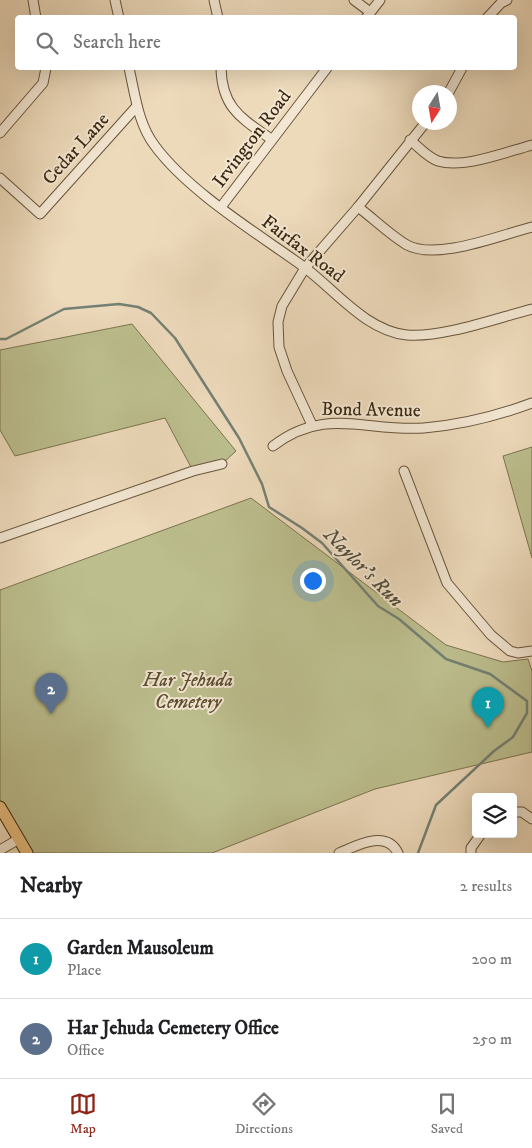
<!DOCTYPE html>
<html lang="en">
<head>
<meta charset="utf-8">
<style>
  :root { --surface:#fff; --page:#f6f6f6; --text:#202124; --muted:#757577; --line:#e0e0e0; --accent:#8f2418 }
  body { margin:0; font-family:"IM FELL DW Pica",serif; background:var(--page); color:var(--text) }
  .controls { position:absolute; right:15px; bottom:15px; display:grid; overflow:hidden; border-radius:5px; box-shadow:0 5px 20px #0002 }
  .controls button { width:45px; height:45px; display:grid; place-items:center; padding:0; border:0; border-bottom:1px solid var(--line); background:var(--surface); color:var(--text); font:25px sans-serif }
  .compass { position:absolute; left:412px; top:85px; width:45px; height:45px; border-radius:50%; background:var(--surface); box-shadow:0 5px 20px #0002; rotate:191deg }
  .you { position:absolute; left:312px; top:580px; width:18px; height:18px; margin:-12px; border:4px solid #fff; border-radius:50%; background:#1a73e8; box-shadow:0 0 0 8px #1a73e833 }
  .badge { display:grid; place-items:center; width:32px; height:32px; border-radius:50%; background:var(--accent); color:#fff; font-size:16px; font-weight:700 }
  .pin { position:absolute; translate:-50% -41px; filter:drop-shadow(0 1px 2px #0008) }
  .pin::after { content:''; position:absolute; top:26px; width:18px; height:15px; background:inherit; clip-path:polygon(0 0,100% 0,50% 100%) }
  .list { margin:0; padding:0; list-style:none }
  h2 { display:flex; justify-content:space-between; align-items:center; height:65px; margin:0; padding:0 20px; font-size:21px }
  h2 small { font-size:16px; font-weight:400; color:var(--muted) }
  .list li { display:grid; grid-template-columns:32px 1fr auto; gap:15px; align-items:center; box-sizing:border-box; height:80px; padding:0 20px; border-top:1px solid var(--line) }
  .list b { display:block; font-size:19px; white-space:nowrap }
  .list p { margin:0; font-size:16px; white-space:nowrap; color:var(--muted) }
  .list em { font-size:16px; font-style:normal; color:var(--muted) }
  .icon { flex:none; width:28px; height:28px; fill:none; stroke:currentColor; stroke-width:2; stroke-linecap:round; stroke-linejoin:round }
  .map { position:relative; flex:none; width:532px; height:853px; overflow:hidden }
  .search { position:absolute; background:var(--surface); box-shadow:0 5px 20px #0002; left:15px; right:15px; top:15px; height:55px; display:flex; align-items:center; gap:12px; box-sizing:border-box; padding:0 18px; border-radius:5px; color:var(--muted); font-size:19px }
  .sheet { height:225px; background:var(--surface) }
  nav { display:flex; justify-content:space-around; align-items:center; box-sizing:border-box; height:70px; border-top:1px solid var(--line); background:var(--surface); font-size:14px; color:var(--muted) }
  nav a { display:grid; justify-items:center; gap:2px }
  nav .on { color:var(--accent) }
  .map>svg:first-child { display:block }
  .green { fill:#bcbe8e; stroke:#7c7450 }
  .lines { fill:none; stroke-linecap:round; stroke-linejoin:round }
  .stream { stroke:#748074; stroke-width:2.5 }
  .minor-casing { stroke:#68553c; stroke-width:11 }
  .major-casing { stroke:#3c2911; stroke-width:13 }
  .minor { stroke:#f3e7d3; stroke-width:9 }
  .major { stroke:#e6bd7e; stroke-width:11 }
  .labels { text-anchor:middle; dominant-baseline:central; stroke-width:4; stroke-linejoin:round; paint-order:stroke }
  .street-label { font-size:19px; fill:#3c2911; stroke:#f3e7d3 }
  .park-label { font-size:19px; font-style:italic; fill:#5c4e30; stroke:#f3e7d3 }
  .water-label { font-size:20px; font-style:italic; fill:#544d3a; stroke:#f3e7d3 }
</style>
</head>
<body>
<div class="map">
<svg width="532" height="853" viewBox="0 0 532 853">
  <rect width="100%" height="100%" fill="#eddabb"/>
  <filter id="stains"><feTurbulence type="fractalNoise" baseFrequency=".004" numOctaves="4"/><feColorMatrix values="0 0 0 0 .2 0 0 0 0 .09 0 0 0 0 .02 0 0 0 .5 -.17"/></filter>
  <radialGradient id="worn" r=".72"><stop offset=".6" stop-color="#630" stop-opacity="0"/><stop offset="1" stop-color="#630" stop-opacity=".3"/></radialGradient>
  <!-- green -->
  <g class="green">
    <polygon points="132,324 236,451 222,464 193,471 165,418 15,456 0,430 0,350"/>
    <polygon points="532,447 532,558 503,456"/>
    <polygon points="251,498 446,645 503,662 528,659 532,671 532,752 375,789 212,853 28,853 0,806 0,590"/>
  </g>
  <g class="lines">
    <!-- stream -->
    <polyline class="stream" points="0,339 6,339 64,309 119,304 138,307 151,313 175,338 239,438 262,484 269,507 302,528 322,543 378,606 399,619 446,659 490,674 527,701 527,713 513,737 494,751 436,805 418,853"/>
    <defs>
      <g id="minor">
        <polyline points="33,0 36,18"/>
        <polyline points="115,0 119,18"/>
        <polyline points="214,0 218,18"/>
        <polyline points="354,0 370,12"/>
        <polyline points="366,18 380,0"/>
        <polyline points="487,18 501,3 507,0"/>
        <path d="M129,68C135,94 138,124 155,146C189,192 257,233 304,267C335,290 366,331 407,335C442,338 497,318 532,309"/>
        <path d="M221,68C222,108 241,118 271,139"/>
        <polyline points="449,92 462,68"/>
        <polyline points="0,133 43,83 46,68"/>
        <path d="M410,140C419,147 427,157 438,161C463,169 506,152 532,145"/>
        <polyline points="0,178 40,214 137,106"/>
        <polyline points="221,207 327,68"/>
        <path d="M358,207C374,219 390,235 407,245C437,261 500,235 532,227"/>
        <polyline points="312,425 287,371 279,347 278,322 282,306 305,268 358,207 426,122"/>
        <path d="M273,446C325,406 365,432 424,428C461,425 497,416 532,403"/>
        <polyline points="404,471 447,583 491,635 510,651 518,653 532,651"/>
        <polyline points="0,538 193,471 222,464"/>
        <polyline points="513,812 522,812 532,819"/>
        <polyline points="0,850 19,839"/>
        <path d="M339,853C356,846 386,829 398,853"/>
        <polyline points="471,853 471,848 481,834"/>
      </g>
      <polyline id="major" points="0,807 27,853"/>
    </defs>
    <!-- minor casing -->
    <use href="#minor" class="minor-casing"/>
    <!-- major casing -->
    <use href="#major" class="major-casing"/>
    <!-- minor -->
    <use href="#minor" class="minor"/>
    <!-- major -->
    <use href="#major" class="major"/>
  </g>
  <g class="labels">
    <!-- street labels -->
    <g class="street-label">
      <text transform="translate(252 139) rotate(-53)">Irvington Road</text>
      <text transform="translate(76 149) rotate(-48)">Cedar Lane</text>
      <text transform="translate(303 249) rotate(37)">Fairfax Road</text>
      <text transform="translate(371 410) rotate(1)">Bond Avenue</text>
    </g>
    <!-- park labels -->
    <g class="park-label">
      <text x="188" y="680">Har Jehuda<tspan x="188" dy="22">Cemetery</tspan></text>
    </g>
    <!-- water labels -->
    <g class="water-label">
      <text transform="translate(363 568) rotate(45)">Naylor's Run</text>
    </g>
  </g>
  <rect width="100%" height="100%" filter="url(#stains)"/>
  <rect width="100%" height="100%" fill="url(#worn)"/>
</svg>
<div class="controls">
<button><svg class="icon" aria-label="layers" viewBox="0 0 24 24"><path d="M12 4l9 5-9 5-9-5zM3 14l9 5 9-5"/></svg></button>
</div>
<svg class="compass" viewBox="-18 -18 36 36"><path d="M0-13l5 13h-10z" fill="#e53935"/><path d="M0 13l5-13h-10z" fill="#757577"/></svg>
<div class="you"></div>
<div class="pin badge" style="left:488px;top:728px;background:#0f9aa8">1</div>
<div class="pin badge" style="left:51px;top:714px;background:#5c6f8a">2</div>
<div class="search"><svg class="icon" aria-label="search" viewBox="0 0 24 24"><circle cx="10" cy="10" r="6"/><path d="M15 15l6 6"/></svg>Search here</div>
</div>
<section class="sheet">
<h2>Nearby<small>2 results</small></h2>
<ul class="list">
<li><span class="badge" style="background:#0f9aa8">1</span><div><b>Garden Mausoleum</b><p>Place</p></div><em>200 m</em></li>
<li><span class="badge" style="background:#5c6f8a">2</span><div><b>Har Jehuda Cemetery Office</b><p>Office</p></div><em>250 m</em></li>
</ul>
</section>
<nav>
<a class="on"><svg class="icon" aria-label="map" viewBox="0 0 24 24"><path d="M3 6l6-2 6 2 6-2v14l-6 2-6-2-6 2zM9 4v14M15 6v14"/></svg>Map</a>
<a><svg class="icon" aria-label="directions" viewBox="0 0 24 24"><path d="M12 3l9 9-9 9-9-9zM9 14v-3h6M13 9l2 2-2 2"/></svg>Directions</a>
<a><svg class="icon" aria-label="saved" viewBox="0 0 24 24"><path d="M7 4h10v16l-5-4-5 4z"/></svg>Saved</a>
</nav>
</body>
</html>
